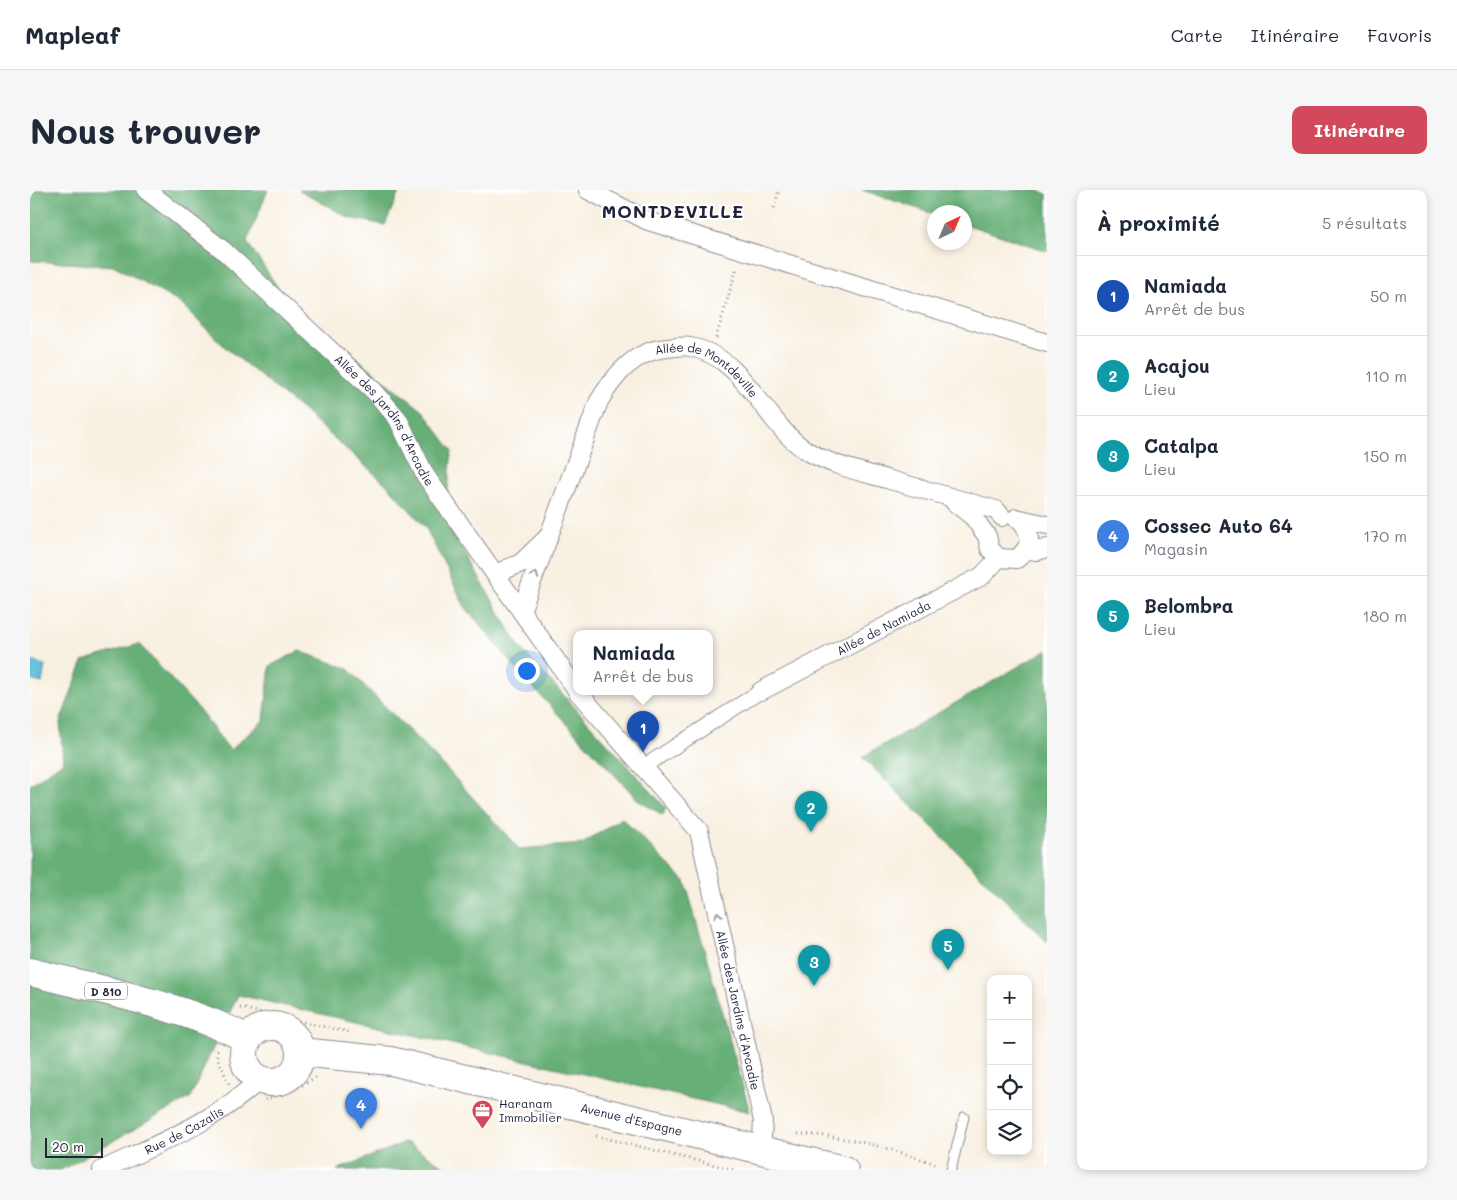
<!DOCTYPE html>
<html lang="fr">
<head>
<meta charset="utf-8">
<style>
  :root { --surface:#fff; --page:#f6f6f7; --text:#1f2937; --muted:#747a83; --line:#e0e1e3; --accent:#d1495b }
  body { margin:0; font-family:Mali,sans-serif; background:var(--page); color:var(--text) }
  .controls { position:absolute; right:15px; bottom:15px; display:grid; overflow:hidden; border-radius:10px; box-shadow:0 2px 8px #0003 }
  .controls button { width:45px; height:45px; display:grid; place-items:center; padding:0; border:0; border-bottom:1px solid var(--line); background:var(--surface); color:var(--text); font:25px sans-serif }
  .compass { position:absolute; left:897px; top:15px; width:45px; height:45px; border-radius:50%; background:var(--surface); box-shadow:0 2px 8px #0003; rotate:44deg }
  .scale { position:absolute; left:15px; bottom:12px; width:58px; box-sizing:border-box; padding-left:5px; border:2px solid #22223b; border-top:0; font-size:14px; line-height:18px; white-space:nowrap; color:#22223b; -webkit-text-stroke:4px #fff; paint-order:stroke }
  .you { position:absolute; left:496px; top:480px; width:18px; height:18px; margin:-12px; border:4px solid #fff; border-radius:50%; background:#1a73e8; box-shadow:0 0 0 8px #1a73e833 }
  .badge { display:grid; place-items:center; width:32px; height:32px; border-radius:50%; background:var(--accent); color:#fff; font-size:16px; font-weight:700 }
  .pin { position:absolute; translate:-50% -41px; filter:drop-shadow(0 1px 2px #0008) }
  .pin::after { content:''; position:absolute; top:26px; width:18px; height:15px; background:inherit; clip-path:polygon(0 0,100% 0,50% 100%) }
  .popup { position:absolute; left:543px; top:440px; width:140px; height:65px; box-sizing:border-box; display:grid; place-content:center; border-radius:10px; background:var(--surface); filter:drop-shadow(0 1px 4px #0005); font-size:16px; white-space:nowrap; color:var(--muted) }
  .popup b { font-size:19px; color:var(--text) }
  .popup::after { content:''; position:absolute; left:50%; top:100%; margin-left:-10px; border:10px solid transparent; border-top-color:var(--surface) }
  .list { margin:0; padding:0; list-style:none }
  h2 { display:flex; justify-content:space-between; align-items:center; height:65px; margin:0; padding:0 20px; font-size:21px }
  h2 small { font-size:16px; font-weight:400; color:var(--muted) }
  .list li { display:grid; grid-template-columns:32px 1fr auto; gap:15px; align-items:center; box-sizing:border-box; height:80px; padding:0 20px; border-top:1px solid var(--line) }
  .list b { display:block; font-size:19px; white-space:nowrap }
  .list p { margin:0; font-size:16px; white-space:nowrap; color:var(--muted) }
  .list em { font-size:16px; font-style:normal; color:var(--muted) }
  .icon { flex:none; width:28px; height:28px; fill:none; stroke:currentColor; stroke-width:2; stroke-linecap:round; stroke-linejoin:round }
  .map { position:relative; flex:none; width:1017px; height:980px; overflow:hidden; border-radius:10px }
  header { display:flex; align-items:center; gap:30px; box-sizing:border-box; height:70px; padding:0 25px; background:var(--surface); border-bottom:1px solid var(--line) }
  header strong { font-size:24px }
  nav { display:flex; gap:28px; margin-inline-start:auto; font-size:18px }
  .intro { display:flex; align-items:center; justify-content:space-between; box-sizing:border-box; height:120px; padding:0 30px }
  h1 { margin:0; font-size:35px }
  .button { padding:12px 22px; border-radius:10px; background:var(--accent); color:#fff; font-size:18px; font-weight:700 }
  main { display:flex; gap:30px; padding:0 30px }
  aside { flex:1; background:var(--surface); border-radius:10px; box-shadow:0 2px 8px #0003 }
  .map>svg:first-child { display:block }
  .forest { fill:#66af76; stroke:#446858 }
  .water { fill:#5dbedb; stroke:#40708b }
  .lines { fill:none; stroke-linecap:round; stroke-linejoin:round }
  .service-casing { stroke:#8d898e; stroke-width:11 }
  .pedestrian-casing { stroke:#8d898e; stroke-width:16 }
  .minor-casing { stroke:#8d898e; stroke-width:20 }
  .primary-casing { stroke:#8d898e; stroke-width:30 }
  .path { stroke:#8d898e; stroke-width:3; stroke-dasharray:1 4; stroke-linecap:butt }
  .service { stroke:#fff; stroke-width:9 }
  .pedestrian { stroke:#fff; stroke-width:14 }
  .minor { stroke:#fff; stroke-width:18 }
  .primary { stroke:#fff; stroke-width:28 }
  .oneway { stroke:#9c9ca7 }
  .labels { text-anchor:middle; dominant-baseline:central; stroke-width:4.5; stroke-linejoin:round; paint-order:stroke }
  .shield { fill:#fff; stroke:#646476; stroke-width:1 }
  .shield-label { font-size:11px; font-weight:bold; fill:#22223b }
  .street-label { font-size:12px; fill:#22223b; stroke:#fff }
  .poi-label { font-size:12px; fill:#22223b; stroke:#fff; text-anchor:start }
  .district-label { font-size:18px; font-weight:bold; letter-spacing:1px; fill:#22223b; stroke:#fff }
</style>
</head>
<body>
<header>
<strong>Mapleaf</strong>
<nav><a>Carte</a><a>Itinéraire</a><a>Favoris</a></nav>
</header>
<div class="intro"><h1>Nous trouver</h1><a class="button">Itinéraire</a></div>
<main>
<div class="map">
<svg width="1017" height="980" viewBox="0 0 1017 980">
  <rect width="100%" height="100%" fill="#fff"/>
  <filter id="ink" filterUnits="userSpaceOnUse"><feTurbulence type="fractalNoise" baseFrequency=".02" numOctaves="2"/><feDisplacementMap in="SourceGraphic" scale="10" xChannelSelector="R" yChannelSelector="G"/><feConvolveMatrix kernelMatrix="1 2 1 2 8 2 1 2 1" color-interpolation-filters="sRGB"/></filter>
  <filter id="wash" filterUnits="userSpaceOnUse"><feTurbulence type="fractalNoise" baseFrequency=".0096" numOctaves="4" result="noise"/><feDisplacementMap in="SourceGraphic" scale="20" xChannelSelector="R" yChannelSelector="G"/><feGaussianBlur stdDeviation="1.12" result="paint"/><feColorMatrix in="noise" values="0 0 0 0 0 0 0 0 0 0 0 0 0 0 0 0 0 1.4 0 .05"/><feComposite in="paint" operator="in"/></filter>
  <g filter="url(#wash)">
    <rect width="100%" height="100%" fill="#f8f0e1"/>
    <!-- forest -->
    <g class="forest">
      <polygon points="0,0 238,0 217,52 260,115 393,221 422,260 415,329 489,456 636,618 633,625 609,611 495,489 435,417 396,338 357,295 270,218 196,158 150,113 85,76 1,71"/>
      <polygon points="269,0 370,0 355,35 319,28"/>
      <polygon points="832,0 1006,0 1017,4 1017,61 935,34 934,22 904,24"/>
      <polygon points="109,454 165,515 200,560 234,530 240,476 269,461 317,478 415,577 489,659 552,654 592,628 655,691 720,922 208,805 160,908 31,980 0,980 0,595 33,572 30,532 53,471"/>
      <polygon points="1017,460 1017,752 832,567"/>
      <polygon points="376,952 420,980 307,980"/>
    </g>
    <!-- water -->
    <polygon class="water" points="0,471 15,475 12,493 0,490"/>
  </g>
  <g filter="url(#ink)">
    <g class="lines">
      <defs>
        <polyline id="service" points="921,980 934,927"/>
        <polyline id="pedestrian" points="613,577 731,501"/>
        <g id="minor">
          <path id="s1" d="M116,0L193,60L344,201L368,229L395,285L547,500"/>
          <polyline points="558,0 618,31 1017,153"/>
          <path d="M924,312L943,327L957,346L960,359L969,368L987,369C1002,355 1003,347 991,330"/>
          <polyline points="986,328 1017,335"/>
          <polyline points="997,360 1008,361 1017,358"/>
          <polyline points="465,384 491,373 517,348"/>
          <path id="s2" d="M491,421L569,211C584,186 605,160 637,158C644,158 653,155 660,157C714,166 733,231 774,259C799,275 832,282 860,290C895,300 931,310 966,320L972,327"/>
          <path id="s3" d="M547,501L669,641L733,931L731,962"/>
          <path id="s4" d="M731,501L952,386L969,368"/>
          <path id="s5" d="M72,980C127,954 186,932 230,889"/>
        </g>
        <g id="primary">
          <path d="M0,782C69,799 156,817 218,849"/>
          <circle cx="242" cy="864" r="28"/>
          <path id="s6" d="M270,862L361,871L814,980"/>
        </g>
      </defs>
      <!-- service casing -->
      <use href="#service" class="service-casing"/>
      <!-- pedestrian casing -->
      <use href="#pedestrian" class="pedestrian-casing"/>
      <!-- minor casing -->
      <use href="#minor" class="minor-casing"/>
      <!-- primary casing -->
      <use href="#primary" class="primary-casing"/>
      <!-- path -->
      <g class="path">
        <polyline points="744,18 749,0"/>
        <polyline points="686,148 707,77"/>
        <polyline points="210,818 319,842"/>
        <polyline points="187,860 187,867 199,894"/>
        <polyline points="235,910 269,897 286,887"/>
        <path d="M768,944C815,945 864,959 908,975"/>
        <polyline points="566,946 705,980"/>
      </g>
      <!-- service -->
      <use href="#service" class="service"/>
      <!-- pedestrian -->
      <use href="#pedestrian" class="pedestrian"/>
      <!-- minor -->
      <use href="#minor" class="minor"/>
      <!-- primary -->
      <use href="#primary" class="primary"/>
    </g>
    <!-- one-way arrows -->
    <defs><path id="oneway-chevron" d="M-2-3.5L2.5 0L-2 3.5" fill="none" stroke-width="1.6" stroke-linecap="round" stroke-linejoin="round" transform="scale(1.25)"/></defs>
    <g class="oneway">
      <use href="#oneway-chevron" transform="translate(505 385) rotate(-69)"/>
      <use href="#oneway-chevron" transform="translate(688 725) rotate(-102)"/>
    </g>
  </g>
  <!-- icons -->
  <defs>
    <symbol id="office-pin" viewBox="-11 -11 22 30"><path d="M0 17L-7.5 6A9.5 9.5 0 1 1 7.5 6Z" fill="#d1495b" stroke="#fff"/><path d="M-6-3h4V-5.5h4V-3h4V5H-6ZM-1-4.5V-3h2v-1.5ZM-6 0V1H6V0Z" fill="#fff"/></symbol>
  </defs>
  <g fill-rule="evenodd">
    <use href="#office-pin" x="440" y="908" width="25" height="34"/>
  </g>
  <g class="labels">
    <!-- shield labels -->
    <rect class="shield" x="55" y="792.5" width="42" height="17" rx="4"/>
    <g class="shield-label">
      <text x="76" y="801">D 810</text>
    </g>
    <!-- street labels -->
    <g class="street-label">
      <text stroke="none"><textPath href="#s2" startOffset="361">Allée de Montdeville</textPath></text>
      <text stroke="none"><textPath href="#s1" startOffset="334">Allée des jardins d'Arcadie</textPath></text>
      <text stroke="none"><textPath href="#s4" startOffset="138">Allée de Namiada</textPath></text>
      <text stroke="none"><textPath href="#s3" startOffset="369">Allée des Jardins d'Arcadie</textPath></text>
      <text stroke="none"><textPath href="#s6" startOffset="339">Avenue d'Espagne</textPath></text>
      <text stroke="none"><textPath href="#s5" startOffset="91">Rue de Cazalis</textPath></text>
    </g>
    <!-- poi labels -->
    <g class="poi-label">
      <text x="469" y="913">Haranam<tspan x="469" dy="14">Immobilier</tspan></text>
    </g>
    <!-- district labels -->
    <g class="district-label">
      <text x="643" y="21">MONTDEVILLE</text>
    </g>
  </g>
</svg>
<div class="controls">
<button>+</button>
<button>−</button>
<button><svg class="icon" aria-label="locate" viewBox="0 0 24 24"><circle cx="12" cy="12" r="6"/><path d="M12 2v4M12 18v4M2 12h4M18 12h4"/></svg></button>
<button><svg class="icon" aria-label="layers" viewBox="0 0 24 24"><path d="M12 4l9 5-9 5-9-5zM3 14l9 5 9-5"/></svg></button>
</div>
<svg class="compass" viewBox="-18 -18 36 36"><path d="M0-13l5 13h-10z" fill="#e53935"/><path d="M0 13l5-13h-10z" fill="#747a83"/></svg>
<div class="scale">20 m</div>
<div class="you"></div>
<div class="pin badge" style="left:613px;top:562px;background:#1a4fb4">1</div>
<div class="popup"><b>Namiada</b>Arrêt de bus</div>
<div class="pin badge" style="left:781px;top:642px;background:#0f9aa8">2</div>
<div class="pin badge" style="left:784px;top:796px;background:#0f9aa8">3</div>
<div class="pin badge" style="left:331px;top:939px;background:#3f7fe0">4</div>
<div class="pin badge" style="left:918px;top:780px;background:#0f9aa8">5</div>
</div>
<aside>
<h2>À proximité<small>5 résultats</small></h2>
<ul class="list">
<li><span class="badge" style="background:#1a4fb4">1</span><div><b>Namiada</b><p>Arrêt de bus</p></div><em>50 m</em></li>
<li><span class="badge" style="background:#0f9aa8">2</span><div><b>Acajou</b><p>Lieu</p></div><em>110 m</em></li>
<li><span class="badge" style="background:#0f9aa8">3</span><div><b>Catalpa</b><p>Lieu</p></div><em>150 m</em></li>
<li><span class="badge" style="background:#3f7fe0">4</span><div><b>Cossec Auto 64</b><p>Magasin</p></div><em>170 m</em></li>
<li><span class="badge" style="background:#0f9aa8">5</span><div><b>Belombra</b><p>Lieu</p></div><em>180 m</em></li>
</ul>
</aside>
</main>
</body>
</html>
